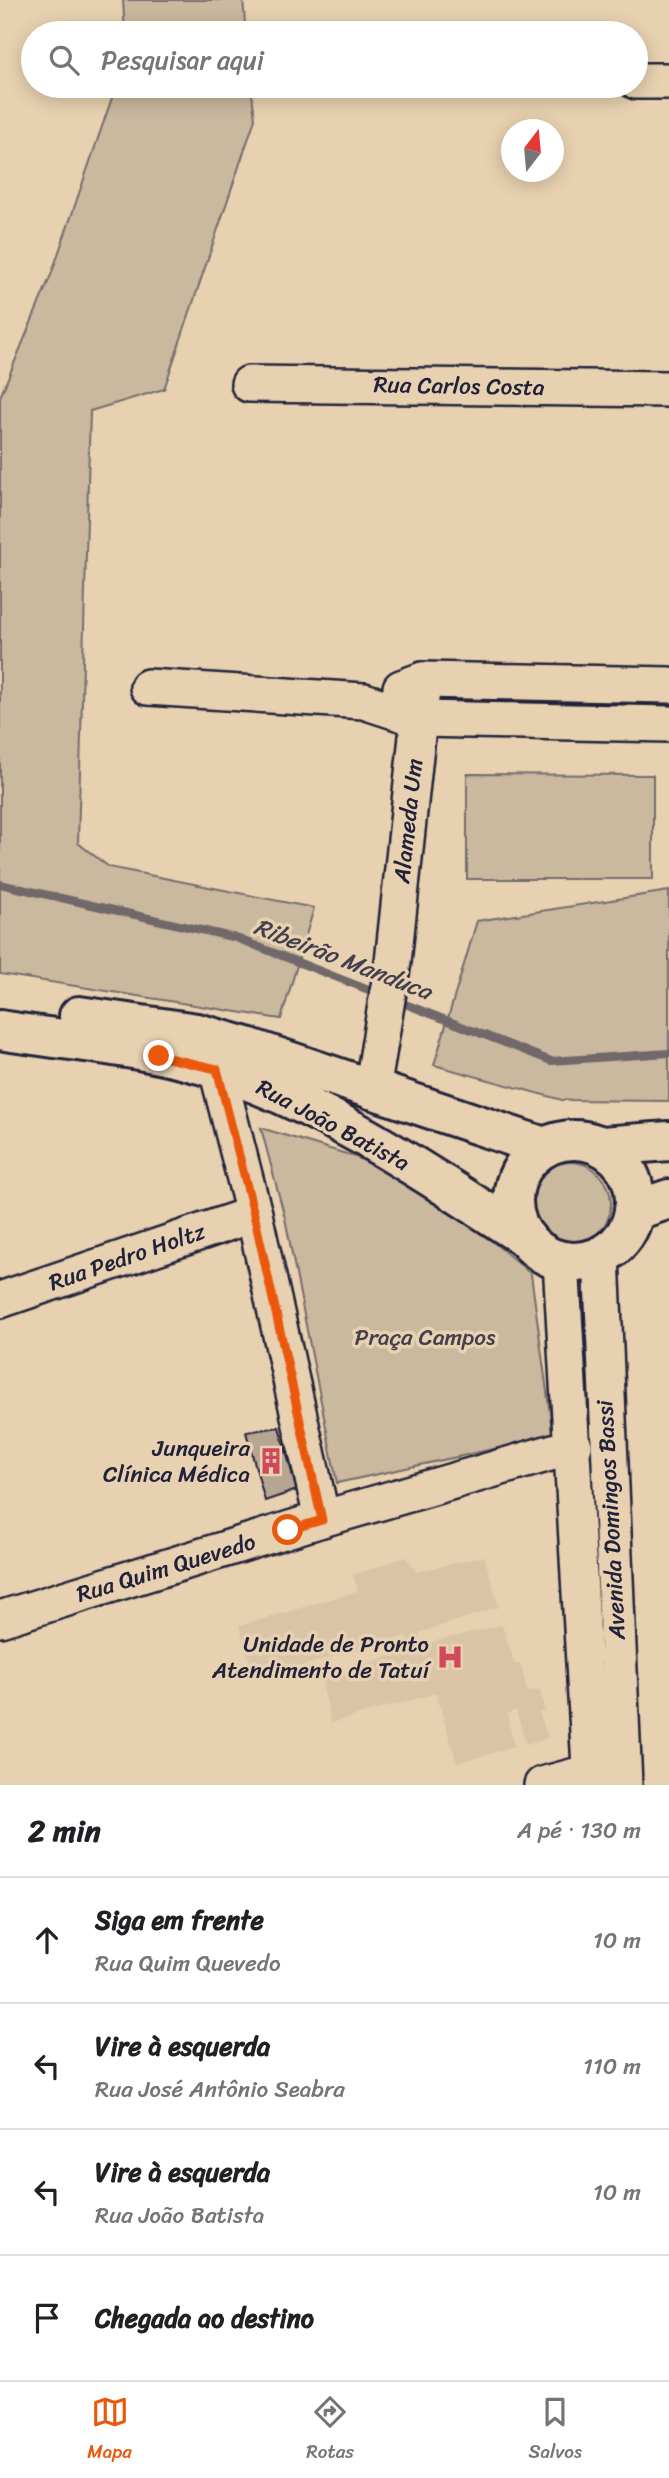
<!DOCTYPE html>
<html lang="pt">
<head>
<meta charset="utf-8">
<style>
  :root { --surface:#fff; --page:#f2f2f2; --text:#202124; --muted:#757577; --line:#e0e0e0; --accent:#ea580c }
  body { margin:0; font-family:Sriracha,sans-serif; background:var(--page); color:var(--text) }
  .compass { position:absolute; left:501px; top:119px; width:63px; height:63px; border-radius:50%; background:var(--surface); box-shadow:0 4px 18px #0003; rotate:16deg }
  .stop { position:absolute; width:21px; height:21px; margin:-16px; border:5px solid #ea580c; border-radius:50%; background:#fff }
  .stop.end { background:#ea580c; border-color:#fff; box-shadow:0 2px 7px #0008 }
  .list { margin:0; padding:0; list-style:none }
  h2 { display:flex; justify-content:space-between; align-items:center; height:91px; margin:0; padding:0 28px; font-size:30px }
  h2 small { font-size:23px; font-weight:400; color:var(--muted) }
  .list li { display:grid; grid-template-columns:46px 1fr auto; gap:21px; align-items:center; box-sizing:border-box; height:126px; padding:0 28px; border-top:2px solid var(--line) }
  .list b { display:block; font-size:26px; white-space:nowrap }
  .list p { margin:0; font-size:23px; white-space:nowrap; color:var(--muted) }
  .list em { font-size:23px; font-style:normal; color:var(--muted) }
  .icon { flex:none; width:38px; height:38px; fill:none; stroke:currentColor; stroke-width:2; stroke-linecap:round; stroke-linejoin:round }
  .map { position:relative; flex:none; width:669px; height:1785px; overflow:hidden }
  .search { position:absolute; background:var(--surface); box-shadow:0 4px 18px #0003; left:21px; right:21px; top:21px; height:77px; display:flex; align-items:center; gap:18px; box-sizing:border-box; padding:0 24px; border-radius:38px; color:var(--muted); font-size:26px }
  .sheet { height:595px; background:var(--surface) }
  nav { display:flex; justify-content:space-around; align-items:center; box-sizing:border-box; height:98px; border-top:2px solid var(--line); background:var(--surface); font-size:19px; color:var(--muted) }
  nav a { display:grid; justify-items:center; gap:4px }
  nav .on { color:var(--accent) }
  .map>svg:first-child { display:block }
  .built { fill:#d9c4a7 }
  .green { fill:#cab89f; stroke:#766d6d; stroke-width:2 }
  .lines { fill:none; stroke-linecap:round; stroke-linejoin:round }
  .stream { stroke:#706769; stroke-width:8 }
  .building { fill:#b7a693; stroke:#22223b; stroke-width:2 }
  .minor-casing { stroke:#22223b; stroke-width:40 }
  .major-casing { stroke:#22223b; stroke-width:44 }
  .minor { stroke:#e7d1b0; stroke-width:35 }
  .major { stroke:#e7d1b0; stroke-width:38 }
  .route { stroke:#ea580c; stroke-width:9 }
  .labels { text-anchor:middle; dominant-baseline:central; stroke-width:7; stroke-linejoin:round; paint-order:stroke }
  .street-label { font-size:23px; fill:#22223b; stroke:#e7d1b0 }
  .park-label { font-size:23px; fill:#44404f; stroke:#e7d1b0 }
  .poi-label { font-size:23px; fill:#22223b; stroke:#e7d1b0; text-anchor:end }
  .water-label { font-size:24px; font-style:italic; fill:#423f4e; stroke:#e7d1b0 }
</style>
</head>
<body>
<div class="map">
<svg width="669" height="1785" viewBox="0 0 669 1785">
  <rect width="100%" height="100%" fill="#e7d1b0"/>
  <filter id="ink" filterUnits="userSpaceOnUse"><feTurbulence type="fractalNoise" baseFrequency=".0143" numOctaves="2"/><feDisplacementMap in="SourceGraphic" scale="14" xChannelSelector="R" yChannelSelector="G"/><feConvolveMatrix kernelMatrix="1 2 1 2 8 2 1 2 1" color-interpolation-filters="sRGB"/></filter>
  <g filter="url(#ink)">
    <!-- built -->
    <polygon class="built" points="484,1556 499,1607 419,1633 422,1644 502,1625 515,1664 521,1664 527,1691 540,1691 545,1711 539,1712 548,1738 526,1745 516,1710 507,1714 514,1747 457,1763 436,1693 331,1723 321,1678 409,1650 406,1636 255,1679 239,1626 358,1591 353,1575 406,1557 417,1572"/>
    <!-- green -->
    <g class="green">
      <polygon points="123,0 243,0 246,33 125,33"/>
      <polygon points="116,86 251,86 255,119 164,389 90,411 78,843 109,867 314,908 281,1019 0,974 0,397 51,275"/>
      <polygon points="467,774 653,775 653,879 467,879"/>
      <polygon points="669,891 669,1101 562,1100 434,1065 477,921"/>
      <polygon points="261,1128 353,1156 432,1190 531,1274 553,1436 337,1483 285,1218"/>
      <circle cx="570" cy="1203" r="41"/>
    </g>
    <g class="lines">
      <!-- stream -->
      <g class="stream">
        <polyline points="0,884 236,938 379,994"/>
        <polyline points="395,1000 551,1061 669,1053"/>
      </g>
    </g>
    <!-- building -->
    <polygon class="building" points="279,1427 297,1490 265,1501 246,1432"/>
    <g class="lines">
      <defs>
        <g id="minor">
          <polyline points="636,81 669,81"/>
          <polyline points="249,384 669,389"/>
          <polyline points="148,687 364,701 419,719 669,724"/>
          <polyline points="401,688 423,680 669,685"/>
          <polyline points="217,1069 254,1214 322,1519"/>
          <polyline points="372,1091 393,962 423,680"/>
          <polyline points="601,1256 624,1785"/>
          <polyline points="561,1261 591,1785"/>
          <polyline points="0,1300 254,1214"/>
          <polyline points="0,1619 322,1519 574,1446"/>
          <polyline points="542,1785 613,1766"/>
        </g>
        <g id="major">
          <polyline points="79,1016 197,1033 247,1047 544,1147"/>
          <path d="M0,1030C72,1042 150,1046 219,1070C330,1107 428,1175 526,1238"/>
          <circle cx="574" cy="1201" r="61"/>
          <polyline points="602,1146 669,1141"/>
          <polyline points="634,1211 669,1199"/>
        </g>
      </defs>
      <!-- minor casing -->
      <use href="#minor" class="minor-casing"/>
      <!-- major casing -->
      <use href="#major" class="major-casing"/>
      <!-- minor -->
      <use href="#minor" class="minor"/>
      <!-- major -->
      <use href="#major" class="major"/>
    </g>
  </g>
  <g class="lines" filter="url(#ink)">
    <!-- route -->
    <polyline class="route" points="159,1056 217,1069 254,1214 322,1520 288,1530"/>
  </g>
  <!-- icons -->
  <defs>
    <symbol id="building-bare" viewBox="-9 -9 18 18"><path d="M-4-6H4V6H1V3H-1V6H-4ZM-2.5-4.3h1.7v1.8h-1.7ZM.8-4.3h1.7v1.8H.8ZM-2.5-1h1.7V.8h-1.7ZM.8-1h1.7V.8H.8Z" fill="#d1495b" stroke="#e7d1b0" stroke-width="2.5" paint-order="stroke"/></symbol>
    <symbol id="hospital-bare" viewBox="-9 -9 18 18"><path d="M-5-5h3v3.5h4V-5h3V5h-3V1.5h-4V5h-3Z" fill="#d1495b" stroke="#e7d1b0" stroke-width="2.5" paint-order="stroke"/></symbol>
  </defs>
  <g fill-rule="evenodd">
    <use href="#building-bare" x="252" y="1442" width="38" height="38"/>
    <use href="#hospital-bare" x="431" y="1638" width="38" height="38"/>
  </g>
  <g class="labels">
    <!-- street labels -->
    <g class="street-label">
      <text transform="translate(459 386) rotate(1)">Rua Carlos Costa</text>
      <text transform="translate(408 821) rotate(-84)">Alameda Um</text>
      <text transform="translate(333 1125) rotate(28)">Rua João Batista</text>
      <text transform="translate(127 1257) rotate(-19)">Rua Pedro Holtz</text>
      <text transform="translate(611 1520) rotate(-93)">Avenida Domingos Bassi</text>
      <text transform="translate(166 1568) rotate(-17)">Rua Quim Quevedo</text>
    </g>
    <!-- park labels -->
    <g class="park-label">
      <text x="425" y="1337">Praça Campos</text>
    </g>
    <!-- poi labels -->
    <g class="poi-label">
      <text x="250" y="1448">Junqueira<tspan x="250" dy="26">Clínica Médica</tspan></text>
      <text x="429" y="1644">Unidade de Pronto<tspan x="429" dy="26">Atendimento de Tatuí</tspan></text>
    </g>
    <!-- water labels -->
    <g class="water-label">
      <text transform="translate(343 959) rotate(21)">Ribeirão Manduca</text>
    </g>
  </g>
</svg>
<svg class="compass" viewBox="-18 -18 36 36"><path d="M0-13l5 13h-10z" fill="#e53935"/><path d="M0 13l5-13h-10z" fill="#757577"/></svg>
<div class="stop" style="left:288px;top:1530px"></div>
<div class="stop end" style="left:159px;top:1056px"></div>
<div class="search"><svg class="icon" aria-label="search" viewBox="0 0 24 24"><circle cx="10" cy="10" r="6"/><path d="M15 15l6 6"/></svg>Pesquisar aqui</div>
</div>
<section class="sheet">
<h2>2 min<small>A pé · 130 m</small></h2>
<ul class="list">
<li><svg class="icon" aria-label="ahead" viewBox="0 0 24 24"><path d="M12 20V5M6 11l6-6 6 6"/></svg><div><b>Siga em frente</b><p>Rua Quim Quevedo</p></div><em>10 m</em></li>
<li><svg class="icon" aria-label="left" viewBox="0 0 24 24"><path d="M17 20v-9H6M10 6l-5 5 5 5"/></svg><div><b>Vire à esquerda</b><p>Rua José Antônio Seabra</p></div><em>110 m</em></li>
<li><svg class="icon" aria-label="left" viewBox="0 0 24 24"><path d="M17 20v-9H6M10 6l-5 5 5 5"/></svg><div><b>Vire à esquerda</b><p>Rua João Batista</p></div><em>10 m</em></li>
<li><svg class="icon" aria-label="arrive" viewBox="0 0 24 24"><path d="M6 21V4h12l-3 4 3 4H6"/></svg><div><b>Chegada ao destino</b></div></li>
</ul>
</section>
<nav>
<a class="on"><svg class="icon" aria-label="map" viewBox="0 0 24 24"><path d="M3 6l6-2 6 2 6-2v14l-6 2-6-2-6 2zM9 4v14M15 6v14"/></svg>Mapa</a>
<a><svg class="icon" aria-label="directions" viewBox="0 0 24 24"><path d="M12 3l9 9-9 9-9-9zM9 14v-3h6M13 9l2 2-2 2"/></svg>Rotas</a>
<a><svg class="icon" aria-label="saved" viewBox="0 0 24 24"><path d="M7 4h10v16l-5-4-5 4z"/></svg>Salvos</a>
</nav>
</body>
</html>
